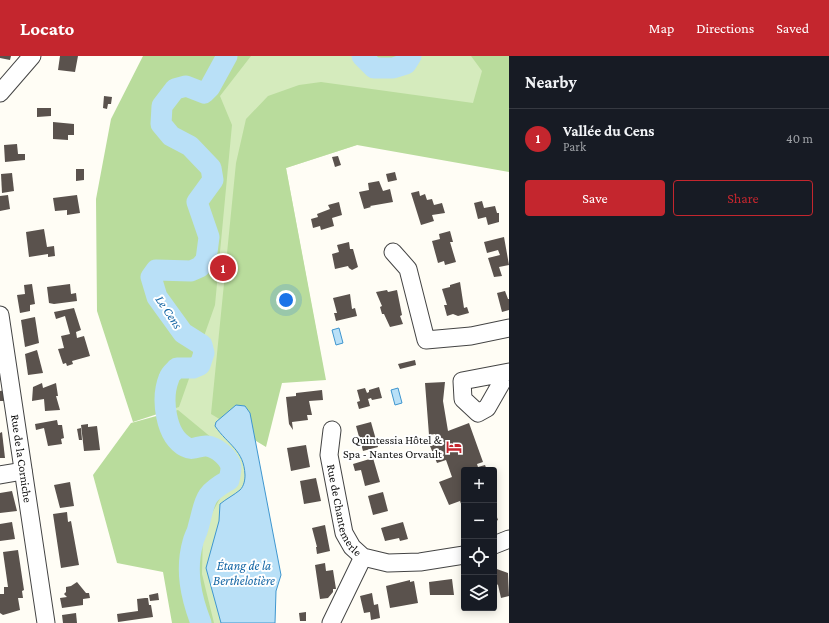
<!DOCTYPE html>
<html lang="en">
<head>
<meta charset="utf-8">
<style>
  :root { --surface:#171b24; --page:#242831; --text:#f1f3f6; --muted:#9ea1a6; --line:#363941; --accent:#c4262e }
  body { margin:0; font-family:"Crimson Pro",serif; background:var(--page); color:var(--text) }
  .controls { position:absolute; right:12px; bottom:12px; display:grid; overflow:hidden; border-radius:4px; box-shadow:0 2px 10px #0003 }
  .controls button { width:36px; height:36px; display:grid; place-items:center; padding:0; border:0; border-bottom:1px solid var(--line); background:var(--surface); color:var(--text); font:20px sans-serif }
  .you { position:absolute; left:286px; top:244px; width:14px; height:14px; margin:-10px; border:3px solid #fff; border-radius:50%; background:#1a73e8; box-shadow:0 0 0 6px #1a73e833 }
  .badge { display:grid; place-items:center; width:26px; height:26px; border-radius:50%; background:var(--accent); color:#fff; font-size:13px; font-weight:700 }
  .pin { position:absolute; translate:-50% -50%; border:2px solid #fff; box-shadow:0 1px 4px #0006 }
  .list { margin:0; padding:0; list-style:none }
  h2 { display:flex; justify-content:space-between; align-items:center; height:52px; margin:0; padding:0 16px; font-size:17px }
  h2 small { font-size:13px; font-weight:400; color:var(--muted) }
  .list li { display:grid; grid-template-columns:26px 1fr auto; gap:12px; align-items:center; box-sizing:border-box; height:60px; padding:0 16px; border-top:1px solid var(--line) }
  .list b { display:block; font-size:15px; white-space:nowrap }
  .list p { margin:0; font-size:13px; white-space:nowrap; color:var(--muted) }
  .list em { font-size:13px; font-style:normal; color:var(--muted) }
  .actions { display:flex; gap:8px; padding:12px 16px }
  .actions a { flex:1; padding:9px 0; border:1px solid var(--accent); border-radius:4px; text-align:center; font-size:14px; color:var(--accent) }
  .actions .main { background:var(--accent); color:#fff }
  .icon { flex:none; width:22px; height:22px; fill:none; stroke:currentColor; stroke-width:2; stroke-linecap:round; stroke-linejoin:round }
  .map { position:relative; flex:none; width:509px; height:567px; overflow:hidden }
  header { display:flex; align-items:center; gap:24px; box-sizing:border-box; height:56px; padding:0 20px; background:var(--accent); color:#fff }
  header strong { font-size:19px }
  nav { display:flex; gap:22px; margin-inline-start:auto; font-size:14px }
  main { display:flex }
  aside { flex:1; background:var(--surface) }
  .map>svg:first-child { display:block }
  .green { fill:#d5ebbd }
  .forest { fill:#b9dc9c }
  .water { fill:#b9e0f7; stroke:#3f96cf }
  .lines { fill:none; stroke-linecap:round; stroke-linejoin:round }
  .river { stroke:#b9e0f7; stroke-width:21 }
  .building { fill:#5a524d }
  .minor-casing { stroke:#444; stroke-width:19 }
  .minor { stroke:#fff; stroke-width:17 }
  .labels { text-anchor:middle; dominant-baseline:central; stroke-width:4; stroke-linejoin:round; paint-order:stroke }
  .poi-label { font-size:12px; fill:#111; stroke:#fff; text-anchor:end }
  .street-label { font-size:12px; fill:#111; stroke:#fff }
  .water-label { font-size:13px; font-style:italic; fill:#1768a6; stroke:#fff }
</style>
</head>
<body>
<header>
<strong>Locato</strong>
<nav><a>Map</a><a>Directions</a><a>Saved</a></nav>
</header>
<main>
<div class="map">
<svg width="509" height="567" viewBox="0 0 509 567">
  <rect width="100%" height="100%" fill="#fffdf5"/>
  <!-- green -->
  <polygon class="green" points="187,0 509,0 509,63 357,89 286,112 323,311 266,317 243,433 231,567 189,567 123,72"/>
  <!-- forest -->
  <g class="forest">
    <polygon points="143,0 251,0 220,40 232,69 215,249 179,351 133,366 97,255 96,143 111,63"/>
    <polygon points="370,0 408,0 404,6"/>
    <polygon points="471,0 509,0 509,116 357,89 286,112 326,324 282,327 266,391 211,358 236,107 246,63 268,40 299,29 321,26 473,47 482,15"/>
    <polygon points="178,354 218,387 232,420 203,474 202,518 214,567 172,567 163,516 117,507 93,419 131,367"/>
  </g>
  <!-- water -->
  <g class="water">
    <polygon points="339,272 343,287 336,289 332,274"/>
    <polygon points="398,332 402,347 395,349 391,334"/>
    <path d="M236,349L245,350L250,357L281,519L276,535L275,567H221L206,512L219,465L220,448C226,443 234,439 240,434C244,430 245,424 245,419C244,394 228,389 215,370L216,366Z"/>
  </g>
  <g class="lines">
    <!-- river -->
    <g class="river">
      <polyline points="362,0 374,12 393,12 406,8 411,0"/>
      <path d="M201,567C191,541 185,514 193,486C194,481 197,477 198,472C206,444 202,439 229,424C230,420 231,415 231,411C229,401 216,391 207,390C200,389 193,395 186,391C165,380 161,342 169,322C170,318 174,315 177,312H193L200,309L204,297L202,289L183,277L157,241L151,221L156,214L191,215L200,211L206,204L209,181L197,146L213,124L211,112L190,90L171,80L161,68L162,50L175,33L186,30L204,37L210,31L227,0"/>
    </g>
  </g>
  <!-- building -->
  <g class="building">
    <polygon points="0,0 11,0 10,4 0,2"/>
    <polygon points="60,0 78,0 75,16 58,14"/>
    <polygon points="104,40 112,41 111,48 108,48 107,53 103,52"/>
    <polygon points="37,52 51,52 51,60 37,61"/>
    <polygon points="53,66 74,68 74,79 68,79 68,84 53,83"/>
    <polygon points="17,88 18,98 25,98 25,104 5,106 4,89"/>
    <polygon points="338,100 341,109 335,111 332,101"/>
    <polygon points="76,113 84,113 84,124 76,125"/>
    <polygon points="395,116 397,124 388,126 386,118"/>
    <polygon points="12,117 14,135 2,137 1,118"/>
    <polygon points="379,125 383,135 390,133 393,146 370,150 371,151 364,153 359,136 369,134 368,127"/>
    <polygon points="419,135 420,140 425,138 427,144 432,143 434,149 442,147 445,157 432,159 434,165 421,169 411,137"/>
    <polygon points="8,139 10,153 0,155 0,140"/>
    <polygon points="77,139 80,157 67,159 67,154 55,155 53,142"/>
    <polygon points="482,145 484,152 495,150 497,157 499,157 499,166 488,169 486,161 478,163 474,147"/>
    <polygon points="339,146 342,159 332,162 334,170 321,174 320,170 313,172 311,163 318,161 317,158 330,153 328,149"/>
    <polygon points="44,173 47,191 54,190 55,200 48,201 48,198 29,201 26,176"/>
    <polygon points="450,175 453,186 450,186 456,206 445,209 444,205 438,207 432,185 440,183 439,178"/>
    <polygon points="504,181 509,209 499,211 502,220 494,221 488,202 500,199 498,194 487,197 484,186"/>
    <polygon points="349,186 350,193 353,193 358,211 352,214 349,212 348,210 335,213 332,198 339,196 337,189"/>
    <polygon points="460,226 464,252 467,251 469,257 458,260 453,258 447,260 444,249 447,249 442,233 450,231 450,229"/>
    <polygon points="32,228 35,248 30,249 30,255 20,257 17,239 25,238 24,229"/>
    <polygon points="70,228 71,238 76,237 77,245 54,248 49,247 47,231"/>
    <polygon points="387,234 388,236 397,234 402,259 400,260 403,268 390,271 384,258 382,258 380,251 382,250 376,236"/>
    <polygon points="505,235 508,243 509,243 509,254 502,256 497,237"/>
    <polygon points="350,238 352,253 355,252 357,260 336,265 334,257 337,257 333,242"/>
    <polygon points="74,252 81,274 76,276 77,282 84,280 90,300 72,305 73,308 67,310 66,307 63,308 58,293 64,292 61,280 70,278 65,260 56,263 54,256"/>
    <polygon points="35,261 39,287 25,291 21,264"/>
    <polygon points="37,294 43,317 28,319 25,298"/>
    <polygon points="415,304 416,309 400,313 398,308"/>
    <polygon points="445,326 443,345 448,375 469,367 483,406 477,408 478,411 485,409 487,414 464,414 464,456 460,445 449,449 439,426 452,421 446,404 437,407 430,390 441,386 440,383 436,383 435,378 429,379 425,327"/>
    <polygon points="42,327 43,332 56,327 58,340 56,340 60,354 45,355 44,343 32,345 33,331"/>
    <polygon points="379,331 382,342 372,344 371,342 368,343 370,350 359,353 357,346 360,345 357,334 365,332 367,337 369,336 369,334"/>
    <polygon points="5,334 6,345 0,345 0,335"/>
    <polygon points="322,334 323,344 309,345 312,359 307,359 308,364 292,366 293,374 289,368 286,341 296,340 296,337"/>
    <polygon points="57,364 58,369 62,369 64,382 61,383 62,388 48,390 44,372 36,374 35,368"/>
    <polygon points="371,366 378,391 363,395 356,370"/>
    <polygon points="88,368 88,371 97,370 100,394 84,395 81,369"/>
    <polygon points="81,372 82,384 79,384 77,373"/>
    <polygon points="2,376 5,402 0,402 0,377"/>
    <polygon points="306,389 310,411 291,415 287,392"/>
    <polygon points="373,402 380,426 365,430 361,414 355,415 353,408"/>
    <polygon points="316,422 321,445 304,448 300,425"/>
    <polygon points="70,426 74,450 60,452 54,429"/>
    <polygon points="12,435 17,455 0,457 0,437"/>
    <polygon points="383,436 388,455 373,459 368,440"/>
    <polygon points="494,453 498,464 494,466"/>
    <polygon points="67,456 68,466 71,465 79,509 61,512 53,458"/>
    <polygon points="12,466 15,483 0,485 0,468"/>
    <polygon points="403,466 408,483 400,485 399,482 385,485 381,472"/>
    <polygon points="325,469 330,495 317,498 316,491 317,491 312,472"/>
    <polygon points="18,494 24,534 22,535 23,542 18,542 20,554 3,559 0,557 0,538 4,538 4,531 8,531 3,496"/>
    <polygon points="325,507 326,515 333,514 336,533 333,533 333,536 328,542 320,543 315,509"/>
    <polygon points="494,512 508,517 509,540 501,542 498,529 494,526"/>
    <polygon points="452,523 454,539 430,539 429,526"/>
    <polygon points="410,524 410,526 414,525 418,547 390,552 386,530"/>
    <polygon points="77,526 86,537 89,537 90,542 83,543 83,549 62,552 60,542 67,541 64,538 66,536 66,531 71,530"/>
    <polygon points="158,537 159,544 150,545 149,539"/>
    <polygon points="372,537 374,549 378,548 380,562 371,564 370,556 364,557 360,540"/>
    <polygon points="145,542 148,542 149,549 151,549 153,561 118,566 117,558 138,555 137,543"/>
    <polygon points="306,556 306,565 300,565 299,557"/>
    <polygon points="76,557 77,567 63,567 62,559"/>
  </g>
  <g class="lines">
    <defs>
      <g id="minor">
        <polyline points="0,37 32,0"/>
        <polyline points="393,196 408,213 426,284 471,280 509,272"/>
        <path id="s1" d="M0,259L46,567"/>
        <polyline points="507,317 487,352 478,357 463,343 462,325 509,316"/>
        <path id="s2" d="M332,374L329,399L344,477L352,491L363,501L388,507L420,506L464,499"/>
        <polyline points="0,419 23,415"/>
        <polyline points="494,489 509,483"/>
        <polyline points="331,567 363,501"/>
      </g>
    </defs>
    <!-- minor casing -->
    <use href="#minor" class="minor-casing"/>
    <!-- minor -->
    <use href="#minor" class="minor"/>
  </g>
  <!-- icons -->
  <defs>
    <symbol id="hotel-bare" viewBox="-9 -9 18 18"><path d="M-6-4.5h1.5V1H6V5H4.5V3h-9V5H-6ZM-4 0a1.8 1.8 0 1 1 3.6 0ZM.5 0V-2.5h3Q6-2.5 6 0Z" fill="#c4262e" stroke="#fff" stroke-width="2.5" paint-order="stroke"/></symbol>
  </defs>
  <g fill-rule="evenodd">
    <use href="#hotel-bare" x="443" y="380" width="22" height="22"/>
  </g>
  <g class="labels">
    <!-- poi labels -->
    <g class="poi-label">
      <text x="442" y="384">Quintessia Hôtel &amp;<tspan x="442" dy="14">Spa - Nantes Orvault</tspan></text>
    </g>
    <!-- street labels -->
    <g class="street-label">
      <text stroke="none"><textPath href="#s1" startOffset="145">Rue de la Corniche</textPath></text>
      <text stroke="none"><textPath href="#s2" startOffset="83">Rue de Chantemerle</textPath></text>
    </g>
    <!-- water labels -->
    <g class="water-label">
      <text transform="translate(169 256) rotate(56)">Le Cens</text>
      <text x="244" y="509">Étang de la<tspan x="244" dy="15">Berthelotière</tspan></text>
    </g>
  </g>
</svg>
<div class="controls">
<button>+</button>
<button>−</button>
<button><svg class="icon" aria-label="locate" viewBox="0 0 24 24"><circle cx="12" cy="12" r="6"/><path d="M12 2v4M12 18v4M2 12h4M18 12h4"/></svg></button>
<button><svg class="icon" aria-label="layers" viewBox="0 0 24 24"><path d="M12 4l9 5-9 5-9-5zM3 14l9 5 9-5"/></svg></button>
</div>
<div class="you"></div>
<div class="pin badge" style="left:223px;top:212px">1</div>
</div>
<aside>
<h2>Nearby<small></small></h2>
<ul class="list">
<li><span class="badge">1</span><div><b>Vallée du Cens</b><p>Park</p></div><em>40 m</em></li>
</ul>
<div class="actions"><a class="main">Save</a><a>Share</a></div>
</aside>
</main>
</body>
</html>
